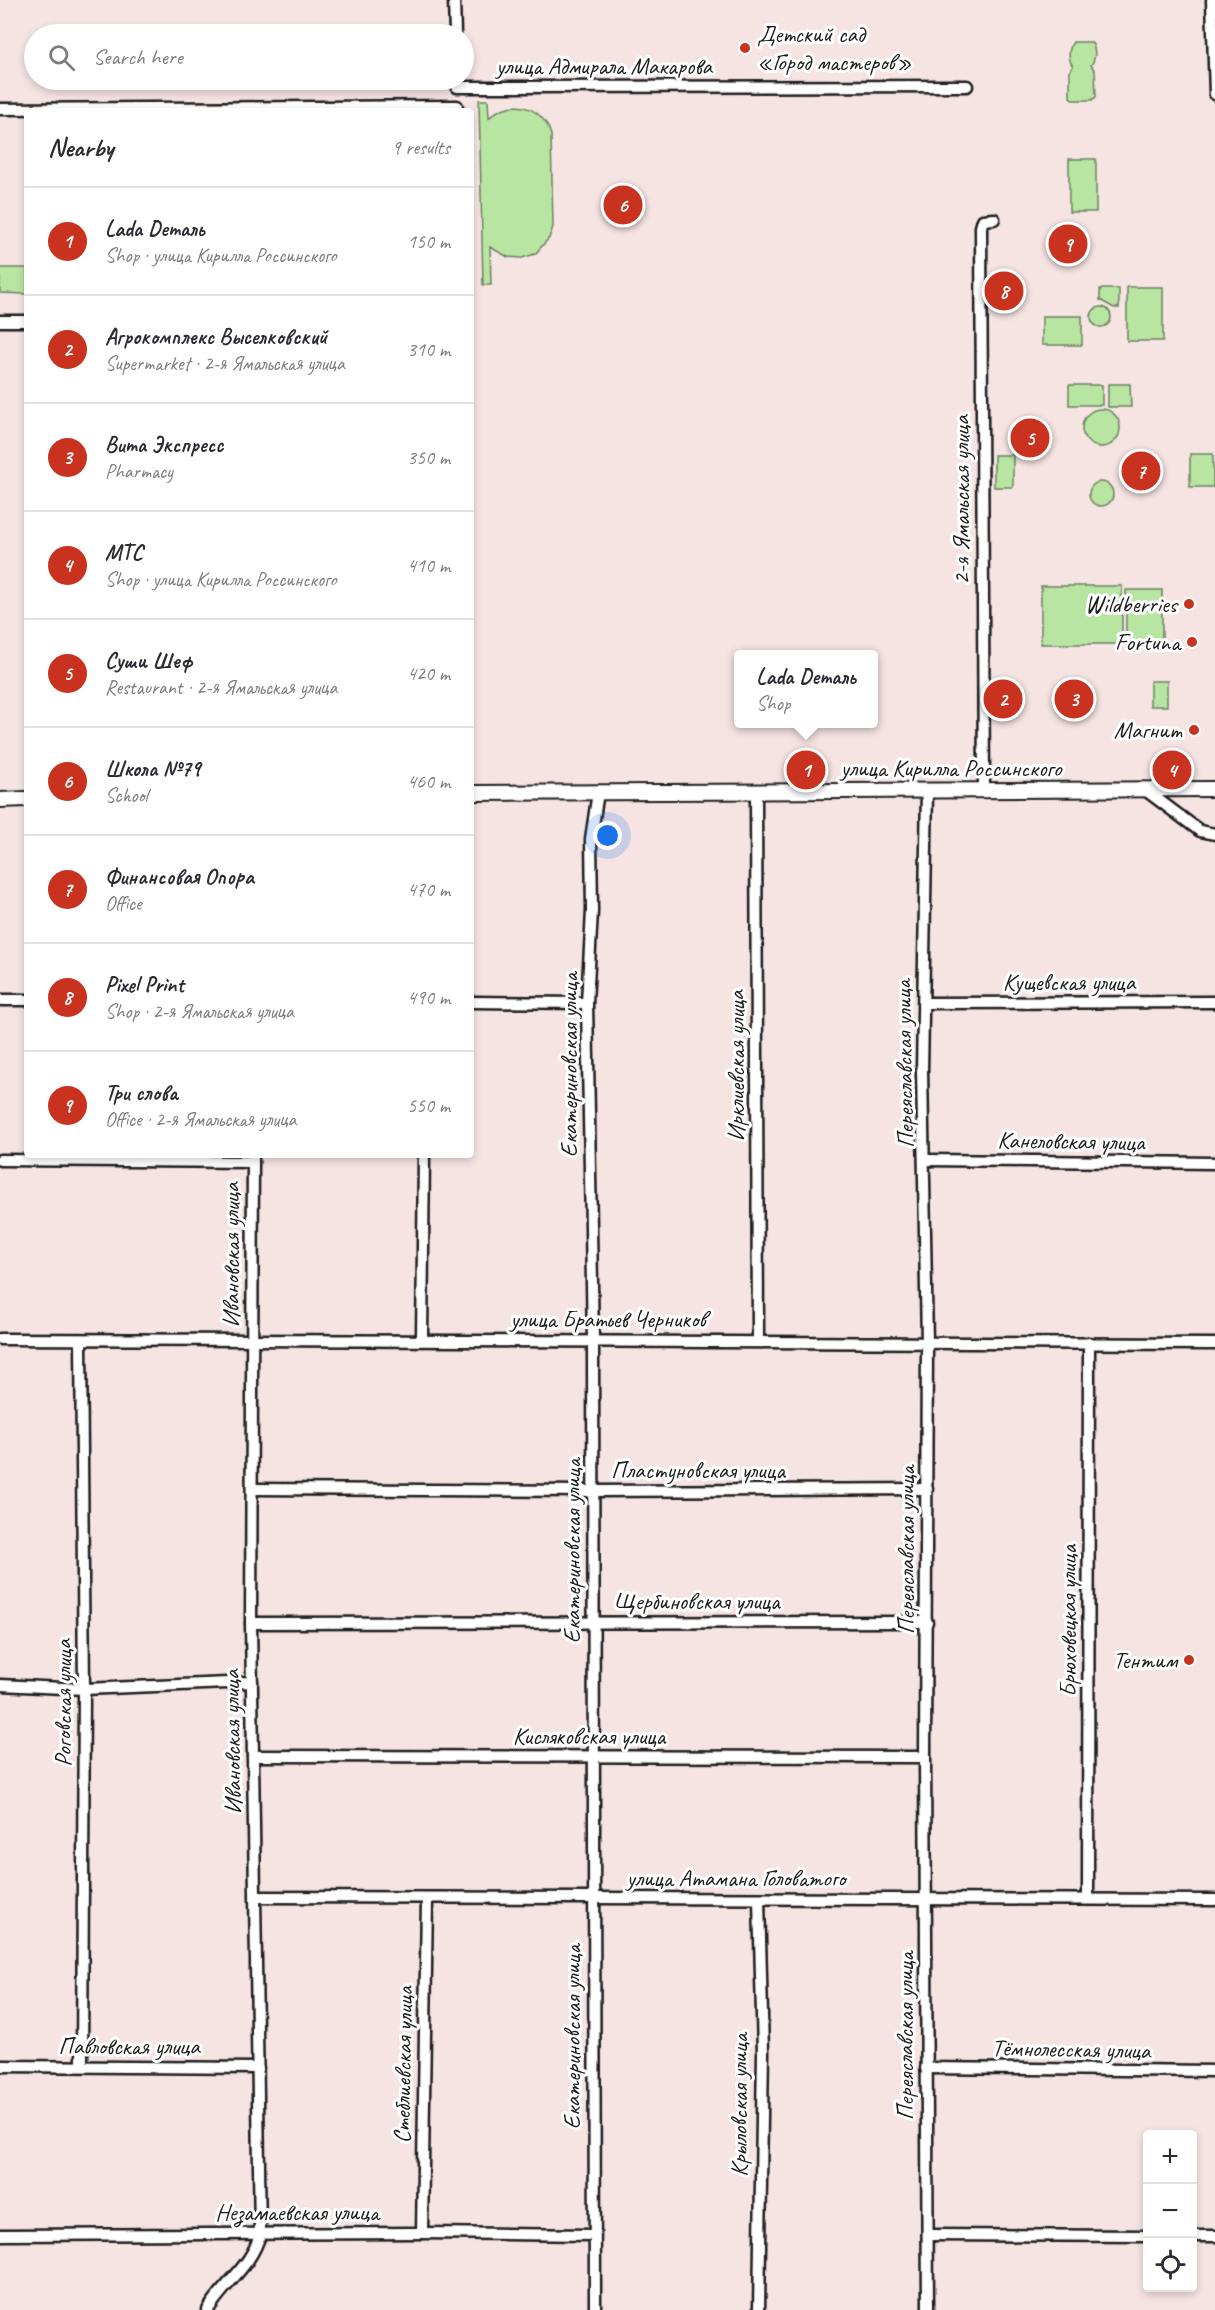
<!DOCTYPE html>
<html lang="en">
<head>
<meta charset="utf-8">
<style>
  :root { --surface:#fff; --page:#f7f7f7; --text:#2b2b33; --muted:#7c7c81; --line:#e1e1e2; --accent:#c8321e }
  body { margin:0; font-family:Caveat,sans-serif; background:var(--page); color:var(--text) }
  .controls { position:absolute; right:18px; bottom:18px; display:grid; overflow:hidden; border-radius:6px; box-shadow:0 3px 9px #0003 }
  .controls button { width:54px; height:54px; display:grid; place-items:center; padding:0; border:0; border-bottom:2px solid var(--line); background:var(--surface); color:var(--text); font:30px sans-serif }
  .you { position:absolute; left:608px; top:836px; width:21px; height:21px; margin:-15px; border:4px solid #fff; border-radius:50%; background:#1a73e8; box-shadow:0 0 0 9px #1a73e833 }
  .badge { display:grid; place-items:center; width:39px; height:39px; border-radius:50%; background:var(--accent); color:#fff; font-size:20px; font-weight:700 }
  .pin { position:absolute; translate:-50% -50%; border:3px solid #fff; box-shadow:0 2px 6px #0006 }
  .popup { position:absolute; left:734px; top:650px; width:144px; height:78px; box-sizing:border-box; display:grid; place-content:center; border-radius:6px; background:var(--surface); filter:drop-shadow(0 2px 4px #0005); font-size:20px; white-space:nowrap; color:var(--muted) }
  .popup b { font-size:22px; color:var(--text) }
  .popup::after { content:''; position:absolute; left:50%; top:100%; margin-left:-12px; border:12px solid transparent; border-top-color:var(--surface) }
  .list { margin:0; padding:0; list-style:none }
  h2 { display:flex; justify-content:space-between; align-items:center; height:78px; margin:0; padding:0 24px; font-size:26px }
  h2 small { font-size:20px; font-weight:400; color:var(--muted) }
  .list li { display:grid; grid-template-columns:39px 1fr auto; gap:18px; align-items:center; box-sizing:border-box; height:108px; padding:0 24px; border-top:2px solid var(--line) }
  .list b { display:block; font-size:22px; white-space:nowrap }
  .list p { margin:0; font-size:20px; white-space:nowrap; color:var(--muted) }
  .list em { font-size:20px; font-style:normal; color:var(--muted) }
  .icon { flex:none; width:33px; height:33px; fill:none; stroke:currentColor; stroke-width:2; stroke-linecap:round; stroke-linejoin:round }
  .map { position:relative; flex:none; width:1215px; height:2310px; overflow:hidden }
  .search { position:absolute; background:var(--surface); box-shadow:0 3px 9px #0003; left:24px; top:24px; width:450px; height:66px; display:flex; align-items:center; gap:15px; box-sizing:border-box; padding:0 21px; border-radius:33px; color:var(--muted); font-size:22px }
  .panel { position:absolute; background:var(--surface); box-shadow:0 3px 9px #0003; left:24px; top:108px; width:450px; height:1050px; border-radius:6px }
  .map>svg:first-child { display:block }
  .green { fill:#b9e5a2; stroke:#6a805f; stroke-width:1.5 }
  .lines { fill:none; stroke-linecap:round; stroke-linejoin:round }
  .minor-casing { stroke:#1c1c1c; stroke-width:15 }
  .major-casing { stroke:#1c1c1c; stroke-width:18 }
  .minor { stroke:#fff; stroke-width:10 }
  .major { stroke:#fff; stroke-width:14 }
  .poi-dot { fill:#c8321e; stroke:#fff; stroke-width:2 }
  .labels { text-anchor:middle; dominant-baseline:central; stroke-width:6; stroke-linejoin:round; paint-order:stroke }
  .poi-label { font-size:24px; fill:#1c1c1c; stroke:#fff; text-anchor:end }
  .street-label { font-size:24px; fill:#1c1c1c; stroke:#fff }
</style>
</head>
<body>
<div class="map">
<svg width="1215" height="2310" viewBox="0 0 1215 2310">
  <rect width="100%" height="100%" fill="#f6e4e3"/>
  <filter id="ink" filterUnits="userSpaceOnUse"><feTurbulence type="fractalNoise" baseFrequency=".0167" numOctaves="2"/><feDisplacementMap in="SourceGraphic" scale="12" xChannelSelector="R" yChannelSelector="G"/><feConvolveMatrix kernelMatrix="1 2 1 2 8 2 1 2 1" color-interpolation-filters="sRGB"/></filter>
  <g filter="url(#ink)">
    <!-- green -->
    <g class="green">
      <path d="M1073,42H1091C1096,48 1096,59 1091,65L1095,71L1096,97L1092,100H1074L1070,97V71L1073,66C1068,60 1068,49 1073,42Z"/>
      <path d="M479,100H488L489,118C510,97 543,105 551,135L553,227L549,238L535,254L522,258L508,257L490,247L491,285H483Z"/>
      <rect x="1069" y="159" width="27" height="53"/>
      <polygon points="0,268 27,268 27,294 0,293"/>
      <rect x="1127" y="287" width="36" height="54"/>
      <polygon points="1100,289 1119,289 1119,308 1114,308 1100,300"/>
      <circle cx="1101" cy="317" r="10"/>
      <rect x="1042" y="316" width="40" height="29"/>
      <polygon points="1108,384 1130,384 1131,407 1108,407"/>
      <rect x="1069" y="385" width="33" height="20"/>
      <circle cx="1101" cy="428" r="19"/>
      <rect x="1190" y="454" width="23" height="33"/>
      <rect x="994" y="455" width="19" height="32"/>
      <circle cx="1101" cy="494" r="12"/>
      <rect x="1041" y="586" width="81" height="58"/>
      <rect x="1126" y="590" width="36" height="54"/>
      <rect x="1150" y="681" width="17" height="25"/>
    </g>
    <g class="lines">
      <defs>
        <g id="minor">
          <polyline points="454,0 455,34"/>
          <polyline points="1212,0 1215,94"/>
          <polyline points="457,80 457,87 967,86"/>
          <polyline points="0,109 457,106"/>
          <polyline points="0,321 27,321"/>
          <polyline points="1144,789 1200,831 1215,834"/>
          <polyline points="984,790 981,227 983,220 994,219"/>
          <polyline points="756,791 758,1341"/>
          <polyline points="927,791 922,1071 927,1343 925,1757 928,2310"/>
          <polyline points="0,1000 27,1000"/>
          <polyline points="471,1002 587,1003"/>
          <polyline points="923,1003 1215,1002"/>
          <polyline points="0,1160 253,1162"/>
          <polyline points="926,1160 1215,1163"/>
          <polyline points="0,1339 1215,1344"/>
          <polyline points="422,1339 424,1155"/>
          <polyline points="81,1341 84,1689 82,2066"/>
          <polyline points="253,1489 593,1491 927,1489"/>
          <polyline points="251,1623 927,1622"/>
          <polyline points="0,1685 84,1689 252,1682"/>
          <polyline points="253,1756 925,1757"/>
          <polyline points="257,1897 1215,1900"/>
          <polyline points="1088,1899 1089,1343"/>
          <polyline points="759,1900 763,2052 759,2310"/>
          <polyline points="0,2066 258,2068"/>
          <polyline points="926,2068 1215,2071"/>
          <polyline points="422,2233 427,1899"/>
          <polyline points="0,2235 422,2233 594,2235"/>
          <polyline points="928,2235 1148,2236"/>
          <polyline points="1192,2236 1215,2236"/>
          <path d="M208,2310C224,2283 252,2266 260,2234L251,1623L253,1155"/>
          <polyline points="595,2310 593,1340 587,1003 592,911 591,839 598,792"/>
        </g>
        <g id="major">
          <polyline points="471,793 1215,789"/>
          <polyline points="0,800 27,799"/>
        </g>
      </defs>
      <!-- minor casing -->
      <use href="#minor" class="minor-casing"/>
      <!-- major casing -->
      <use href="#major" class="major-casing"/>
      <!-- minor -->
      <use href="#minor" class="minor"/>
      <!-- major -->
      <use href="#major" class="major"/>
    </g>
  </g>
  <!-- markers -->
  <g class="poi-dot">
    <circle cx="745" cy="48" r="6"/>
    <circle cx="1189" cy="604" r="6"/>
    <circle cx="1192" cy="642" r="6"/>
    <circle cx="1194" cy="730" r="6"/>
    <circle cx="1189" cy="1660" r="6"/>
  </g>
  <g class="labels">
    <!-- poi labels -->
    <g class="poi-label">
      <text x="757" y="34" text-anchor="start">Детский сад<tspan x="757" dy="28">«Город мастеров»</tspan></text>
      <text x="1177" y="604">Wildberries</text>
      <text x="1180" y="642">Fortuna</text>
      <text x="1182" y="730">Магнит</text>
      <text x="1177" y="1660">Тентим</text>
    </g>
    <!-- street labels -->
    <g class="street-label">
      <text x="604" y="66">улица Адмирала Макарова</text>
      <text transform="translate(961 500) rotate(-90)">2-я Ямальская улица</text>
      <text x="951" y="768">улица Кирилла Россинского</text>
      <text x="1069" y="982">Кущевская улица</text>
      <text transform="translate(904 1064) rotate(-91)">Переяславская улица</text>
      <text transform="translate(569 1065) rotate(-90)">Екатериновская улица</text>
      <text transform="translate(736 1066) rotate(-90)">Ирклиевская улица</text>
      <text transform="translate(1071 1141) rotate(1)">Канеловская улица</text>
      <text transform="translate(231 1255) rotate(-90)">Ивановская улица</text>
      <text x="608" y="1319">улица Братьев Черников</text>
      <text x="698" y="1470">Пластуновская улица</text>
      <text transform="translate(906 1550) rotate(-90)">Переяславская улица</text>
      <text transform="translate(572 1551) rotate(-90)">Екатериновская улица</text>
      <text x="697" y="1601">Щербиновская улица</text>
      <text transform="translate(1068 1621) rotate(-90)">Брюховецкая улица</text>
      <text transform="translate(63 1703) rotate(-90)">Роговская улица</text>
      <text x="589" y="1736">Кисляковская улица</text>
      <text transform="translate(232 1742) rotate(-91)">Ивановская улица</text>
      <text x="736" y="1878">улица Атамана Головатого</text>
      <text transform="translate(905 2036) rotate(-90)">Переяславская улица</text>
      <text transform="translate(572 2037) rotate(-90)">Екатериновская улица</text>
      <text x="129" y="2046">Павловская улица</text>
      <text transform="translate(1071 2049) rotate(1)">Тёмнолесская улица</text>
      <text transform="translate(403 2065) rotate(-89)">Стеблиевская улица</text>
      <text transform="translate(739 2105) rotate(-90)">Крыловская улица</text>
      <text x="297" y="2212">Незамаевская улица</text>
    </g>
  </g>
</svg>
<div class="controls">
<button>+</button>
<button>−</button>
<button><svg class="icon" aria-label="locate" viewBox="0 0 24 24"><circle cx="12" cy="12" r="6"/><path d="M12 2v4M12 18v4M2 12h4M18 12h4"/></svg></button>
</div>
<div class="you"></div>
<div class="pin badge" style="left:806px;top:770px">1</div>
<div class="popup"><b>Lada Dеталь</b>Shop</div>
<div class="pin badge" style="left:1003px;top:699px">2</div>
<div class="pin badge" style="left:1074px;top:699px">3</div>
<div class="pin badge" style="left:1172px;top:770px">4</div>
<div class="pin badge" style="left:1030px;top:438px">5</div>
<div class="pin badge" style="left:623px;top:205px">6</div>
<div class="pin badge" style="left:1141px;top:471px">7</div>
<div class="pin badge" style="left:1004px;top:291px">8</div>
<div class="pin badge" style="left:1068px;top:244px">9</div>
<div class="search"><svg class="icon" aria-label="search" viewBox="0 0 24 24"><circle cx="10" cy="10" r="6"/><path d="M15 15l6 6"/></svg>Search here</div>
<section class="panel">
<h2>Nearby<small>9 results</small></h2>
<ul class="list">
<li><span class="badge">1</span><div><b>Lada Dеталь</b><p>Shop · улица Кирилла Россинского</p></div><em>150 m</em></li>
<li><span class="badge">2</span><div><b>Агрокомплекс Выселковский</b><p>Supermarket · 2-я Ямальская улица</p></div><em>310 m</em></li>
<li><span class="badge">3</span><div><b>Вита Экспресс</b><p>Pharmacy</p></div><em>350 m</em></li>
<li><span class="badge">4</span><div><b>МТС</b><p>Shop · улица Кирилла Россинского</p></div><em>410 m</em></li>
<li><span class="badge">5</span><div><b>Суши Шеф</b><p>Restaurant · 2-я Ямальская улица</p></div><em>420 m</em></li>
<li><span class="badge">6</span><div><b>Школа №79</b><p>School</p></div><em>460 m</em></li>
<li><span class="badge">7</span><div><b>Финансовая Опора</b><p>Office</p></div><em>470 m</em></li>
<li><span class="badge">8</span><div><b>Pixel Print</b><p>Shop · 2-я Ямальская улица</p></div><em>490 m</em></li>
<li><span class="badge">9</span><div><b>Три слова</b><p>Office · 2-я Ямальская улица</p></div><em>550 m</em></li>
</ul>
</section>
</div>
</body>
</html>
